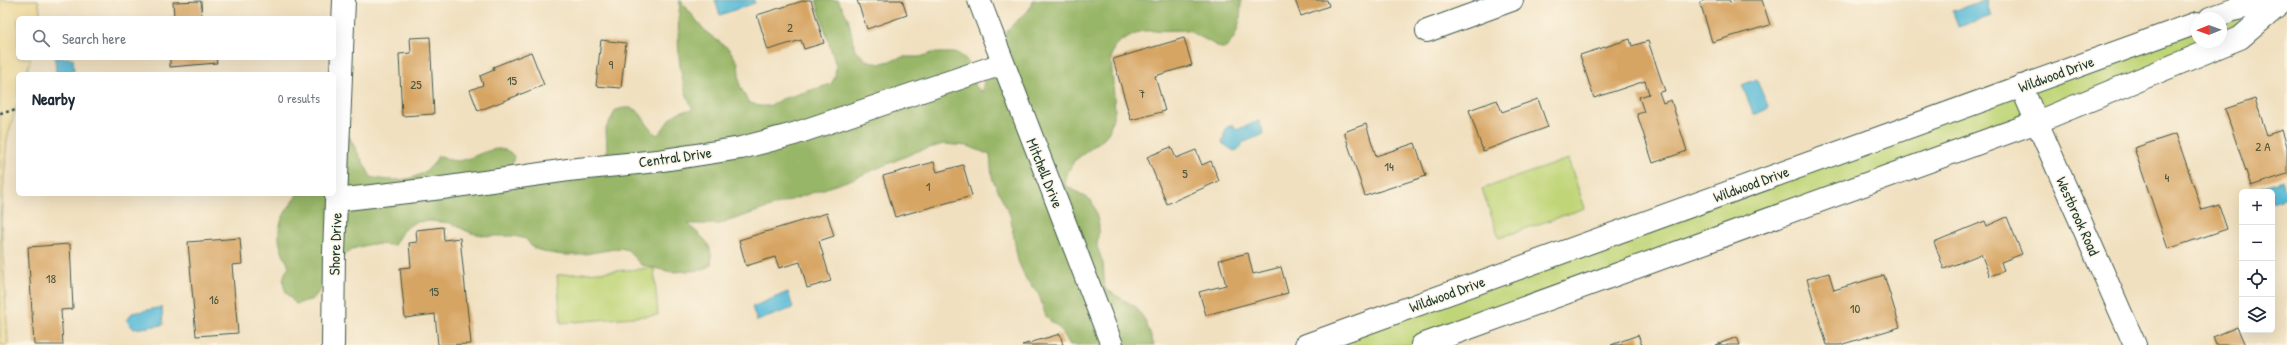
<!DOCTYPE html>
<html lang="en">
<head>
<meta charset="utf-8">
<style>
  :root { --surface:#fff; --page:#f2f2f3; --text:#1f2937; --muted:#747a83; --line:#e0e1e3 }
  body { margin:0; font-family:"Patrick Hand",sans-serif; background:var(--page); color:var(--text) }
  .controls { position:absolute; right:12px; bottom:12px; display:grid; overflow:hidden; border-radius:6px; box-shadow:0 4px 16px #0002 }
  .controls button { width:36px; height:36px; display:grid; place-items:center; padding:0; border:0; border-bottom:1px solid var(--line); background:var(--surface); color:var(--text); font:20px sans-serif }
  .compass { position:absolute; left:2191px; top:12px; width:36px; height:36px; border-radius:50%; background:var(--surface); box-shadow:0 4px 16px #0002; rotate:269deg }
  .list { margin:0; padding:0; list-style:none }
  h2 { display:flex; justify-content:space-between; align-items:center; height:52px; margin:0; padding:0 16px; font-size:17px }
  h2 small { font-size:13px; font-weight:400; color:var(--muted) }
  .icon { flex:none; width:22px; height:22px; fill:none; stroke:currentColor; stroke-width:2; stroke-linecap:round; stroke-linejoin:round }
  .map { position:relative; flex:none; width:2287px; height:345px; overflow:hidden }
  .search { position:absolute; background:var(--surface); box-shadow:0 4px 16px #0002; left:16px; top:16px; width:320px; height:44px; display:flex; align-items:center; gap:10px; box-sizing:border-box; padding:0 14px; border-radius:6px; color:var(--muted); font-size:15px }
  .panel { position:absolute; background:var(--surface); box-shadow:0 4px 16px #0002; left:16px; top:72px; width:320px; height:124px; border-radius:6px }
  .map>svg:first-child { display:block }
  .green { fill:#c0d578; stroke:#708956 }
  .forest { fill:#98b668; stroke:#5c7a4e }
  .sand { fill:#eeda9e; stroke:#868c69 }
  .water { fill:#5abbd8; stroke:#3c7c86 }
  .building { fill:#d7a564 }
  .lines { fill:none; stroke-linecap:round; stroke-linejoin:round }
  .minor-casing { stroke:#3e5549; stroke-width:24 }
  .path { stroke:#3e5549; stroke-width:2.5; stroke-dasharray:3 3; stroke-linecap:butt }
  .minor { stroke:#fff; stroke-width:22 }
  .labels { text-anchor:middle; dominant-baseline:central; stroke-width:3; stroke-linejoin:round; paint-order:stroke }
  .number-label { font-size:13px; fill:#4d5740 }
  .street-label { font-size:15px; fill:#1f3d34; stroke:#fcf5e5 }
</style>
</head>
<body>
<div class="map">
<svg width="2287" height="345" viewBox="0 0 2287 345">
  <rect width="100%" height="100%" fill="#fcf5e5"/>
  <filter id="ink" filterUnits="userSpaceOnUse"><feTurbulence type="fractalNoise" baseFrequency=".025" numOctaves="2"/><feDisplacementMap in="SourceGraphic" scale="8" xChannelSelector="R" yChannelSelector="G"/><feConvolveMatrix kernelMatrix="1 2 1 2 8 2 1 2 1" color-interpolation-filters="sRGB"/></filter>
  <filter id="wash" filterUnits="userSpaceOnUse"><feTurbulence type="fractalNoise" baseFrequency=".012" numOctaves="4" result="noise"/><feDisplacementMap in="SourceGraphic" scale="16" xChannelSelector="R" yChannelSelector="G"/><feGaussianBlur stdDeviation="0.9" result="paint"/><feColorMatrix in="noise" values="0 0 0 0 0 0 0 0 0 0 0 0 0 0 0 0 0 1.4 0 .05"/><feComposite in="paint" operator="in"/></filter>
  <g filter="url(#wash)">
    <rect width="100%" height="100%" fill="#f0e0c0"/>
    <!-- green -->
    <g class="green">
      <polygon points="2278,0 2240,38 1422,345 1306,345 2197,23 2197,42 2221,42 2221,18"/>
      <polygon points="1568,159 1585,208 1499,238 1482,189"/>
      <polygon points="654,268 658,315 561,323 557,275"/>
    </g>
    <!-- forest -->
    <path class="forest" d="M680,0L706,32L729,49L738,63L740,86L748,102L759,106H769L782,99L831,84L835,77L836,66L816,0H838L848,18L855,50L866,60L879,64L903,57H920L932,53H957L965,58L972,69L976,87L982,92L985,76L1009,28L1028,11L1033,0H1241C1241,19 1239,35 1226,48H1221L1188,30L1142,31L1119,42L1114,47L1111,57L1115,110L1109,132L1102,140L1074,161L1067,174L1065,185L1091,200L1095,209L1099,226L1097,246L1103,264L1105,289L1136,307L1145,320L1154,345H1070L1061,330L1046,317L1039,295L1026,279L1018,261L1010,215L992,178L990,155L968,146L944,144L918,151L850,180L720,224H688C703,239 713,241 711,265L703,270L672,272L641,265L628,250L620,248L579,255H563L543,252L532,247L526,239L514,236H488L471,233L450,223L431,221L415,222L403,230L394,245L371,244L352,249L324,273L321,289L313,299L296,304C283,292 279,281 289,266C279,248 274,232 285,213C289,206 294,201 297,194H334V109L371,177C395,183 426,182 438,156C444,158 451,161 457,161C475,160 499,138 514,156L512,166L501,167L515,175L602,170L607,153L606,128L616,110C645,101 639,123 658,135C670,121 671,110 693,110C676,75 677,38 680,0Z"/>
    <!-- sand -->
    <polygon class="sand" points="0,0 38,0 41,18 18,18 18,58 31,58 26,74 18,74 18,101 7,139 1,220 8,345 0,345"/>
    <!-- water -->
    <g class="water">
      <polygon points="715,0 754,0 755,3 720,15"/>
      <polygon points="1986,0 1991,16 1958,27 1953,11"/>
      <polygon points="55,58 73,58 74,71 56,73"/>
      <polygon points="1756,79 1769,108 1754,115 1742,85"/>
      <polygon points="1259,121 1264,134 1242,143 1241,148 1234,151 1222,143 1226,128 1233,124 1236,130"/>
      <polygon points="2282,180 2287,197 2272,202 2272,192 2247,192"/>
      <polygon points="788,292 793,308 757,321 752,307"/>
      <polygon points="162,307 163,325 134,329 127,321 132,313"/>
    </g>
    <g id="blocks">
      <!-- building -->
      <g class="building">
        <polygon points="806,0 811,0 824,43 804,49 801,40 768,50 757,15"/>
        <polygon points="857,0 902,0 907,15 867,29"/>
        <polygon points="1295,0 1327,0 1329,6 1301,16"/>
        <polygon points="1705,0 1729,0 1730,2 1738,0 1762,0 1770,25 1712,42 1700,2"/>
        <polygon points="201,1 202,18 166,18 174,16 173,2"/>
        <polygon points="430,37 434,114 402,116 399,54 411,53 410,38"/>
        <polygon points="1184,38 1192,65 1155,76 1165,111 1131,120 1113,59"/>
        <polygon points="1630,39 1632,46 1648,41 1665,91 1659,92 1663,103 1671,100 1687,151 1653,163 1637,114 1644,112 1639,97 1649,94 1645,81 1594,98 1580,55"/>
        <polygon points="601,40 626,43 621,88 596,86"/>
        <polygon points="531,52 544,85 478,111 470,90 483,85 480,76 494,70 493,67"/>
        <polygon points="170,58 216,58 217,63 170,67"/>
        <polygon points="1538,99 1548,127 1483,151 1469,110 1497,100 1502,112"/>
        <polygon points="2255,99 2267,135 2282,130 2287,146 2287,174 2251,186 2225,109"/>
        <polygon points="1366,124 1376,156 1415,143 1426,176 1365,196 1344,132"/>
        <polygon points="2176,134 2202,210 2219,205 2227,229 2168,249 2134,148"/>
        <polygon points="1171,147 1176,158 1196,150 1202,165 1211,161 1219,181 1167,204 1147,157"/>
        <polygon points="934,162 937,172 963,165 972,196 895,217 883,176"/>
        <polygon points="827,213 834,236 819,241 831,281 807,288 800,262 779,268 775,257 746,266 739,240"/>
        <polygon points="2007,217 2022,254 2001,262 2004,271 1990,276 1981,254 1944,269 1934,242 1985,221 1987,226"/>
        <polygon points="443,227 444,240 460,238 471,344 438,345 435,314 405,318 400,268 411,267 409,243 417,242 416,230"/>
        <polygon points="240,238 242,264 232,265 238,333 196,336 188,242"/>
        <polygon points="70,244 73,309 61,310 63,345 34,345 28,247"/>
        <polygon points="1248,253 1253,274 1281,267 1288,293 1206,315 1199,292 1226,285 1219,260"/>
        <polygon points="1829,273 1834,290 1884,275 1900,327 1840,345 1827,345 1807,279"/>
        <polygon points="2237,327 2245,345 2216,345 2213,337"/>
        <polygon points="1060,334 1063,345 1022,345"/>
        <polygon points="1638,335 1642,345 1611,345"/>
        <polygon points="1737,337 1740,345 1716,345"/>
      </g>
    </g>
  </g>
  <g filter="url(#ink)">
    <use href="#blocks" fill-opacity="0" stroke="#3e5549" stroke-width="1"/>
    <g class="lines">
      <defs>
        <g id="minor">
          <polyline points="979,0 1112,345"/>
          <polyline points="2210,18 2233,10 2276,0"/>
          <polyline points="1427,31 1512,0"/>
          <polyline points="2021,86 2135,345"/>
          <polyline points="337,200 442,188 568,170 657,161 741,148 794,134 1002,64"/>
          <polyline points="333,345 334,252 344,0"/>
          <polyline points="1306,345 2197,23"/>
          <polyline points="1422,345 2037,122 2240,38 2285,0"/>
        </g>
      </defs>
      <!-- minor casing -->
      <use href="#minor" class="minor-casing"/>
      <!-- path -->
      <polyline class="path" points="0,113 18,110"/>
      <!-- minor -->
      <use href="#minor" class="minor"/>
    </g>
  </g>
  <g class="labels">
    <!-- number labels -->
    <g class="number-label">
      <text x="790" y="27">2</text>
      <text x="611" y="64">9</text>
      <text x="512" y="80">15</text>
      <text x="416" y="84">25</text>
      <text x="1142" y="93">7</text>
      <text x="2263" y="146">2 A</text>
      <text x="1389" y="166">14</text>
      <text x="1185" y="173">5</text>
      <text x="2167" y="177">4</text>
      <text x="928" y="186">1</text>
      <text x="51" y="278">18</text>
      <text x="434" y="291">15</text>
      <text x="214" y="299">16</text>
      <text x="1855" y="308">10</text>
    </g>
    <!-- street labels -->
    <g class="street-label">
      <text transform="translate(2056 74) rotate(-20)">Wildwood Drive</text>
      <text transform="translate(675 157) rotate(-8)">Central Drive</text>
      <text transform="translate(1045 173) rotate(68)">Mitchell Drive</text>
      <text transform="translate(1751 184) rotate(-20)">Wildwood Drive</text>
      <text transform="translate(2078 216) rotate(66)">Westbrook Road</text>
      <text transform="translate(335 244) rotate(-88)">Shore Drive</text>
      <text transform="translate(1447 294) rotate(-20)">Wildwood Drive</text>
    </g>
  </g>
</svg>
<div class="controls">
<button>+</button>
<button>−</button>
<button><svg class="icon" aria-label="locate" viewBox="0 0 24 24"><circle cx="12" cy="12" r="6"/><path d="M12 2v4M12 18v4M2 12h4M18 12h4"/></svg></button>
<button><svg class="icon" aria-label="layers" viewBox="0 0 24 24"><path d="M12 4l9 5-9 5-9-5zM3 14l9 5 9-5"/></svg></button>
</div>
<svg class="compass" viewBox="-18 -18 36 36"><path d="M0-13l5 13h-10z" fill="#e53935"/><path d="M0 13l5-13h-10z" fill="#747a83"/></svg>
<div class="search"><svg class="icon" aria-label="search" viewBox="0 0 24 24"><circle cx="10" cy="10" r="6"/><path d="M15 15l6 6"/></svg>Search here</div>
<section class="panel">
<h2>Nearby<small>0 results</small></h2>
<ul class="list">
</ul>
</section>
</div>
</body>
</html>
